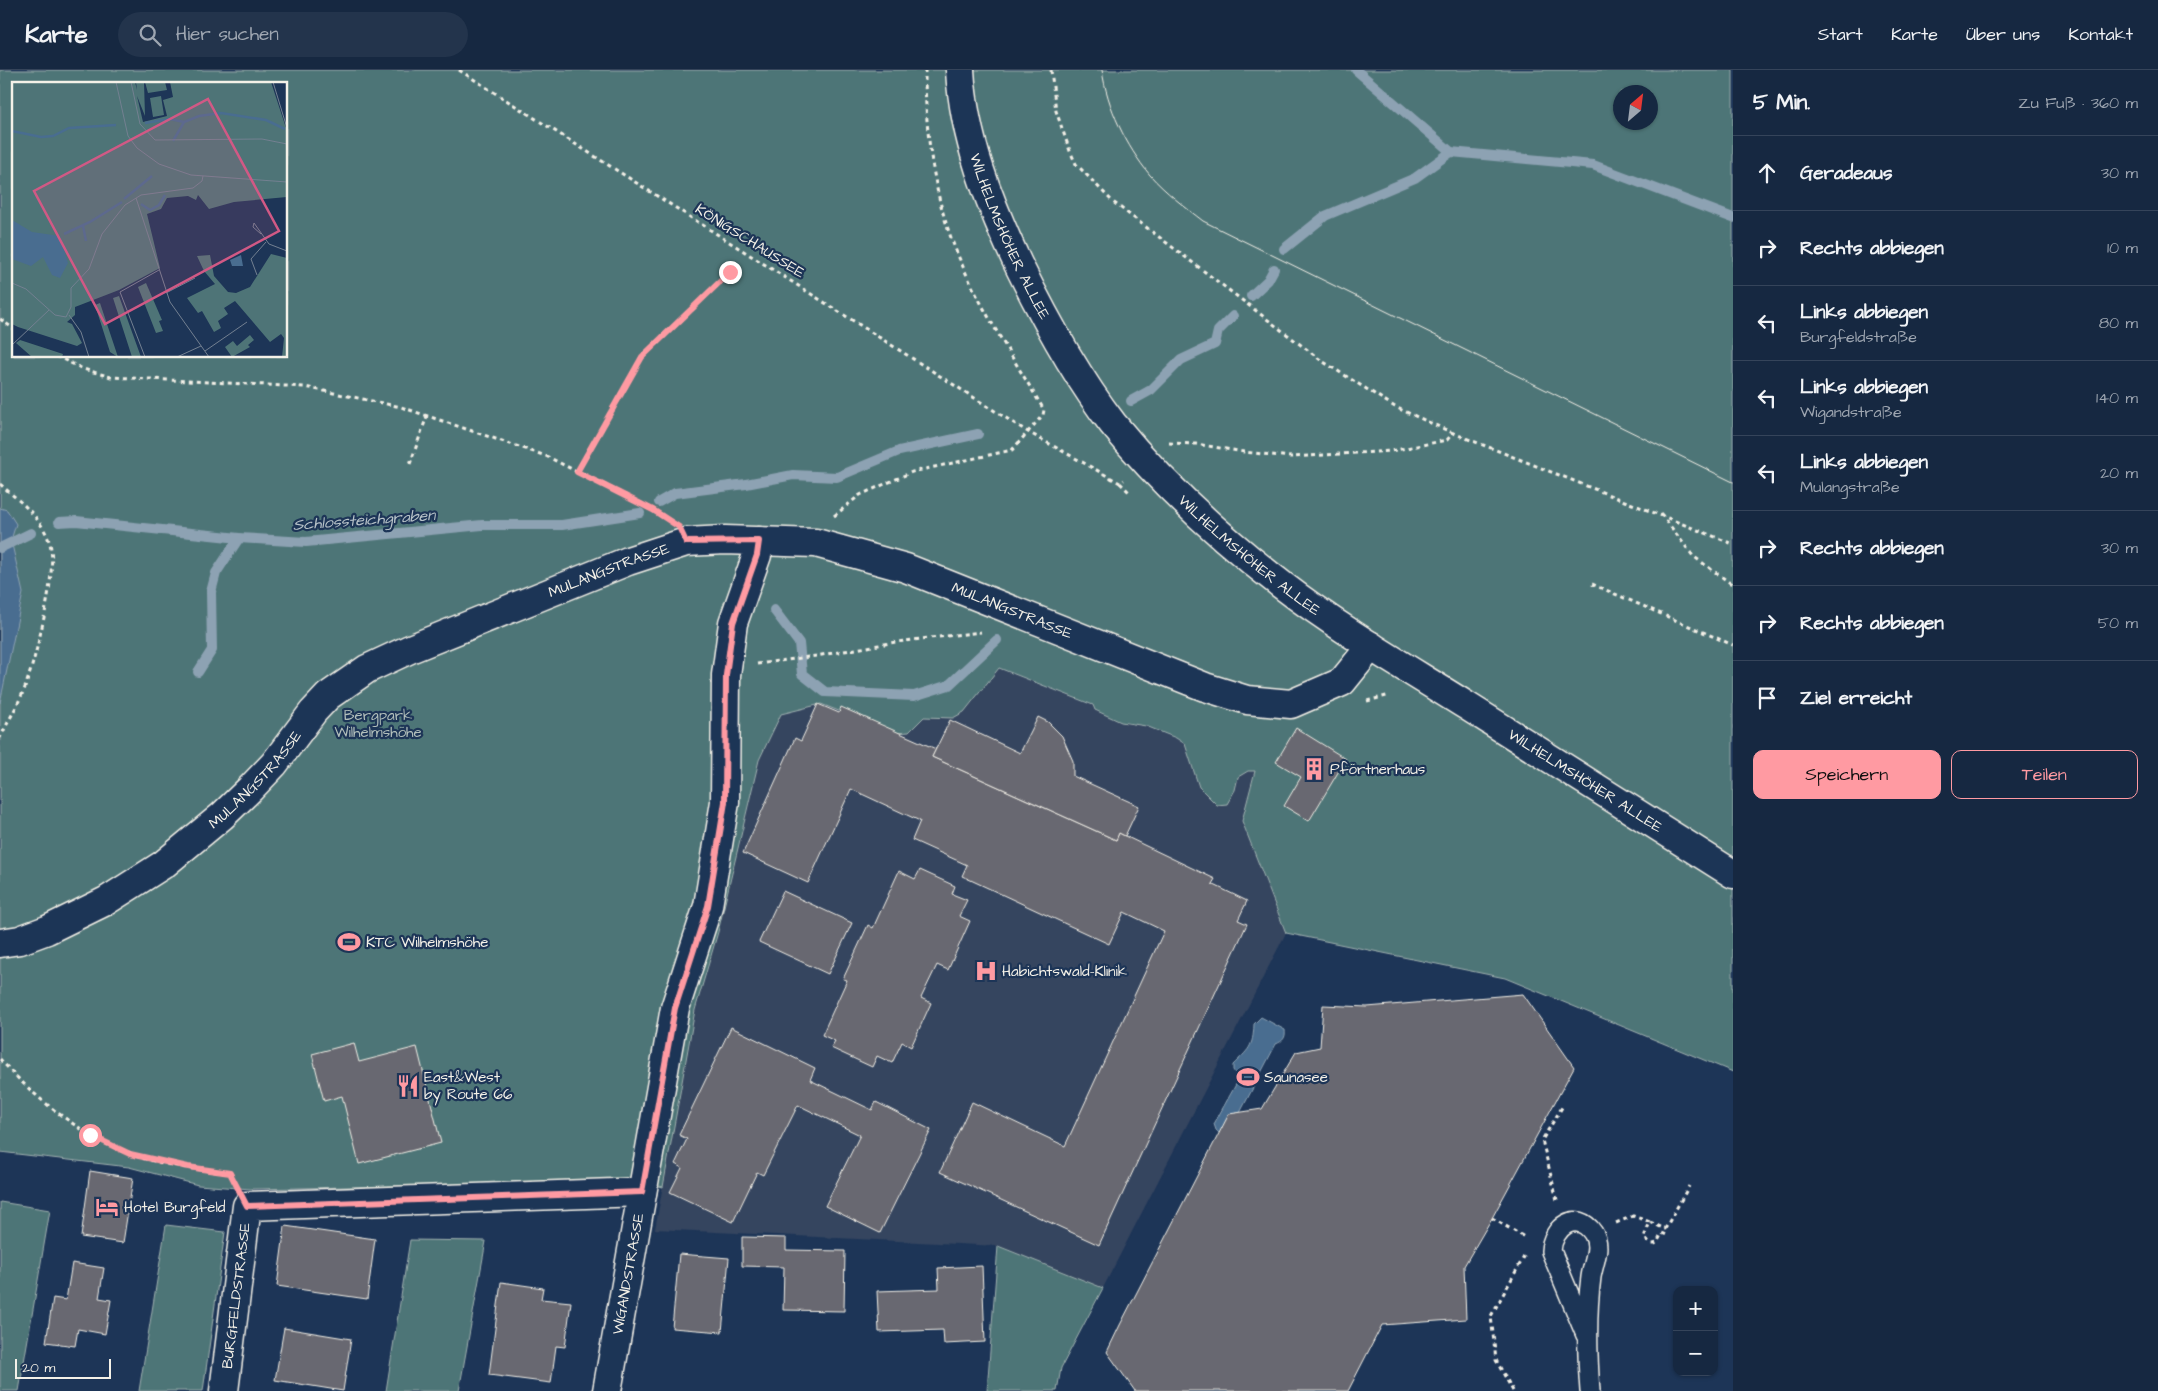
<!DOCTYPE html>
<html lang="de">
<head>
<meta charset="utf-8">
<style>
  :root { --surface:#162841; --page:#23344c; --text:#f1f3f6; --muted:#9ea6b1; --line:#35445a; --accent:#ff9aa2 }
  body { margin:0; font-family:"Architects Daughter",sans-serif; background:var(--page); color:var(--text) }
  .controls { position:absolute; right:15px; bottom:15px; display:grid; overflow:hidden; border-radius:10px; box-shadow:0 1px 4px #0004 }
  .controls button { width:45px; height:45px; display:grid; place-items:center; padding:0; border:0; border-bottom:1px solid var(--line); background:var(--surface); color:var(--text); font:25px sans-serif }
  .compass { position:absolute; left:1613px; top:15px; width:45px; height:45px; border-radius:50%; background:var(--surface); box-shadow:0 1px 4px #0004; rotate:28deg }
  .scale { position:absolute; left:15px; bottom:12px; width:96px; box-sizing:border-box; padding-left:5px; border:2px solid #f4f1e8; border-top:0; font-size:14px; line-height:18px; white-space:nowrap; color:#f4f1e8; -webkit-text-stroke:4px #1d3557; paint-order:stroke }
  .stop { position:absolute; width:15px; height:15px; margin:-11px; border:4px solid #ff9aa2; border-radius:50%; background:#fff }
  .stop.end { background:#ff9aa2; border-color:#fff; box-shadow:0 1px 5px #0008 }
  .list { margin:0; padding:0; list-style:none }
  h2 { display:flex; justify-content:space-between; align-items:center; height:65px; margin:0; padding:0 20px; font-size:21px }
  h2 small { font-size:16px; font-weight:400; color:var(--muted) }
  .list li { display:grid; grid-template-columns:32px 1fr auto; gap:15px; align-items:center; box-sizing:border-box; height:75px; padding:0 20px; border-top:1px solid var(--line) }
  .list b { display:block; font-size:19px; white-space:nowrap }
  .list p { margin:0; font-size:16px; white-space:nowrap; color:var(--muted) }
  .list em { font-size:16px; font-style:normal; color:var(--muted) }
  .actions { display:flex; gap:10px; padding:15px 20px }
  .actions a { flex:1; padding:11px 0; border:1px solid var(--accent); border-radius:10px; text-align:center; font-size:18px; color:var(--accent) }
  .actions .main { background:var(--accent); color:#111 }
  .icon { flex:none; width:28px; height:28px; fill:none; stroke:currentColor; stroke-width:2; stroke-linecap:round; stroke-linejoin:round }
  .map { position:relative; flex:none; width:1733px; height:1321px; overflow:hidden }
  header { display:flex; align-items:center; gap:30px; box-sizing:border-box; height:70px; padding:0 25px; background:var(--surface); border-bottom:1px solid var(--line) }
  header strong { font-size:24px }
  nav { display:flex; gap:28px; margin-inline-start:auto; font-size:18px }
  .search { width:350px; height:45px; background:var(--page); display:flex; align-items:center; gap:12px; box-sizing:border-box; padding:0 18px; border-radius:28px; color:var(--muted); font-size:19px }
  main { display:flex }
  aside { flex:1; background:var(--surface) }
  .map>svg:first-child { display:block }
  .built { fill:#34445f }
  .green { fill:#4e7477; stroke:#a1b2b0; fill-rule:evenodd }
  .water { fill:#496d90; stroke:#8da2b3 }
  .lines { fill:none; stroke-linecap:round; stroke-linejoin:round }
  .stream { stroke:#8da2b3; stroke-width:10 }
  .building { fill:#686871; stroke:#f4f1e8 }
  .service-casing { stroke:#f4f1e8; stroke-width:22 }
  .minor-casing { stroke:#f4f1e8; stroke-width:31 }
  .secondary-casing { stroke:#f4f1e8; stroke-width:31 }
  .path { stroke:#f4f1e8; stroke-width:3; stroke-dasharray:4 4; stroke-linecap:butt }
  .service { stroke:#1d3557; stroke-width:19 }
  .minor { stroke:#1d3557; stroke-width:28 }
  .secondary { stroke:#1d3557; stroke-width:28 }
  .tram { stroke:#f4f1e8; stroke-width:1 }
  .route { stroke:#ff9aa2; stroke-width:6 }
  .labels { text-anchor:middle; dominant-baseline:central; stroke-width:4.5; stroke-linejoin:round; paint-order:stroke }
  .street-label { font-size:15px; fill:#f4f1e8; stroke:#1d3557 }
  .park-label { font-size:15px; fill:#b2bfbb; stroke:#1d3557 }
  .poi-label { font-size:15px; fill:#f4f1e8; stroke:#1d3557; text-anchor:start }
  .water-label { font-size:16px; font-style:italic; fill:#b8c3c9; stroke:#1d3557 }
  .inset-river { fill:none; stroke:#496d90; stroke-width:2.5 }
  .inset-road { fill:none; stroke:#738091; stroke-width:1 }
  .view { fill:#d15985; fill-opacity:0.15; stroke:#d15985; stroke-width:2.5 }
  .inset-edge { fill:none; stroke:#f4f1e8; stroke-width:2.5 }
</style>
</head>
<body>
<header>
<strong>Karte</strong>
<div class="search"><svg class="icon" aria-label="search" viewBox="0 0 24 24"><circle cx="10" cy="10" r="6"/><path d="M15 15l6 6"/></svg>Hier suchen</div>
<nav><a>Start</a><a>Karte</a><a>Über uns</a><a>Kontakt</a></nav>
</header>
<main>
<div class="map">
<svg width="1733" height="1321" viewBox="0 0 1733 1321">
  <rect width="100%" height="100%" fill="#1d3557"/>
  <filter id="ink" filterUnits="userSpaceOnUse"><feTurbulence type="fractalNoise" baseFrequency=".02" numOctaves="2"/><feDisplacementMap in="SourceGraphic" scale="10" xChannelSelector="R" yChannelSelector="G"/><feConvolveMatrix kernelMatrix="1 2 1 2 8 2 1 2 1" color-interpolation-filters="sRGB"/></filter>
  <g filter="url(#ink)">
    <!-- built -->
    <polygon class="built" points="987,593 1256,700 1242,751 1286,863 1103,1218 998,1176 655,1159 695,940 718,862 759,690 781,644"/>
    <!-- green -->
    <g class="green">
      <path d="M0,0H1733V1002L1505,908L1286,863L1242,751L1255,701H1248L1238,707L1235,720L1227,734L1217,735L1199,717L1185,674L1176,668L1146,656L1121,652L1095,640L1093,635L999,598L964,642L953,648L924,647L909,662L895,663L821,634L781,644L759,690L718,862L695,940L663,1117L639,1111L251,1119L198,1115L129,1097L0,1082ZM14,14H286V286H14ZM1620,22H1650V52H1620Z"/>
      <polygon points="0,1132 50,1140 19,1321 0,1321"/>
      <polygon points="166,1155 225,1162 203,1321 139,1321"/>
      <polygon points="410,1170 486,1171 459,1321 386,1321"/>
      <polygon points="998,1176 1103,1218 1061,1298 1057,1321 987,1321"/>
    </g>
    <!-- water -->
    <g class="water">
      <polygon points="0,438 7,440 16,454 11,470 23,523 0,633"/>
      <path d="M1261,947L1285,960C1286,968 1283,971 1276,974L1232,1058L1221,1065L1216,1060L1214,1054L1239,1009L1233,1000V995C1249,979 1253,978 1254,954Z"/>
    </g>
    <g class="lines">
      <!-- stream -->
      <g class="stream">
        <polyline points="1356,0 1451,82"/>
        <polyline points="1284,179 1325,146 1415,108 1451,82 1593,95 1733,148"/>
        <polyline points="1251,226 1268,210 1274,199"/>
        <polyline points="1131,331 1151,320 1181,290 1215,274 1218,261 1233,246"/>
        <polyline points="659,432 675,423 746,414 793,405 837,407 899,381 978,364"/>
        <polyline points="59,452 76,451 239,468 306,472 482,455 562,455 640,443"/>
        <polyline points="0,478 31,463"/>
        <polyline points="774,540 799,573 802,604 825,622 914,626 949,615 997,570"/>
        <polyline points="198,602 212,580 211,522 216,503 239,468"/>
      </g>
    </g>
    <!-- building -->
    <g class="building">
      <polygon points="818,634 839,643 841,637 936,679 932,687 1116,770 1119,763 1125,766 1215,809 1212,814 1247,831 1238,850 1247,854 1099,1175 940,1102 972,1032 1065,1076 1164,861 1124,842 1109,874 962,806 967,795 912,770 920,751 851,719 808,813 743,783 795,668 801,671"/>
      <polygon points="1038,647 1048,652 1062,666 1073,691 1073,706 1139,736 1125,766 1119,763 1116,770 932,687 950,650 1020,683"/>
      <polygon points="1296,658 1346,689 1309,751 1284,736 1301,707 1276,692"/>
      <polygon points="920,800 955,816 952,824 967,830 959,846 970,851 948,900 937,895 921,928 931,933 911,977 902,972 892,993 877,986 872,997 831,978 835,971 822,965 847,910 843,909 868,855 873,858 899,801 915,809"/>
      <polygon points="783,821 852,853 828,904 759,872"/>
      <polygon points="1523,924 1574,997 1492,1148 1464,1196 1466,1249 1382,1255 1348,1321 1135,1321 1107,1282 1120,1255 1229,1044 1262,1039 1296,982 1320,977 1323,935 1367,937"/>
      <polygon points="731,957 815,998 810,1010 872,1040 876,1032 931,1060 880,1163 825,1136 860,1065 798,1035 763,1105 757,1102 733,1152 670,1122 682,1098 675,1094 687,1069 679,1065"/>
      <polygon points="354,973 359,992 417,977 441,1073 359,1094 342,1026 324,1031 312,984"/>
      <polygon points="90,1101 133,1108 123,1173 81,1167"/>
      <polygon points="285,1156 375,1169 367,1229 277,1216"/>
      <polygon points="742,1167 786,1168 786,1180 845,1181 844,1241 783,1240 784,1197 742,1196"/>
      <polygon points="679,1184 729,1188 722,1262 672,1258"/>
      <polygon points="72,1193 104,1198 99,1228 111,1230 105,1264 78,1259 75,1276 46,1272 53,1228 66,1230"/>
      <polygon points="982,1196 985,1272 944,1274 943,1260 879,1262 877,1221 939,1219 938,1198"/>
      <polygon points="501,1212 543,1218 541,1229 571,1232 565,1277 556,1276 551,1313 489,1305"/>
      <polygon points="284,1258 351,1269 343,1321 275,1310"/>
    </g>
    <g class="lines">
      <defs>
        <path id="service" d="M1586,1265L1551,1181C1552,1157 1577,1139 1593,1163C1602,1176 1593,1193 1591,1207C1586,1245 1587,1282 1590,1321"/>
        <g id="minor">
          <path id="s1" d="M0,873L20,870L47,860L106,831L164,794L222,746L250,719L274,694L313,642L328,626L367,599L410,579L628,491L686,472L725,470L816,473L906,498L1205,617L1247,630L1291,634L1342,612L1371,576"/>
          <path id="s2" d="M224,1321L247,1136L642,1122"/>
          <path id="s3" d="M607,1321L675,938L708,836L725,732L726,605L733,553L757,485L759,471"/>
        </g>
        <g id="secondary">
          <path id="s4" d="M960,0C964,69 989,132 1018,194C1043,245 1078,309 1113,354C1162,414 1221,468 1282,515C1339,559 1405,597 1467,636C1556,692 1644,748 1733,804"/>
        </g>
      </defs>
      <!-- service casing -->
      <use href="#service" class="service-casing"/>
      <!-- minor casing -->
      <use href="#minor" class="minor-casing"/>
      <!-- secondary casing -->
      <use href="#secondary" class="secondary-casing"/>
      <!-- path -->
      <g class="path">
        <polyline points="459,0 1028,362 1120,413 1124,410"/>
        <polyline points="1051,0 1056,41 1070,81 1076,94 1113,132 1322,291 1395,337 1453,363"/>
        <polyline points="0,249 14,259"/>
        <polyline points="56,286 83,299 111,307 305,317 401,337 546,386 653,440 664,447"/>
        <polyline points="1169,373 1196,374 1244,382 1291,387 1391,381 1447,370 1453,363 1733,474"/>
        <polyline points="410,394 427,346"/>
        <polyline points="577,402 642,287 730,202"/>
        <polyline points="1120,413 1130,423"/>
        <path d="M0,414C20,432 42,447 50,474C58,502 35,592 24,620C17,636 8,652 0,668"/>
        <polyline points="1661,444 1693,486 1733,515"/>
        <path d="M834,446L860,425L912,402L1012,380L1043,345L1044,340C1015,291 983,243 960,190C934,132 925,63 925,0"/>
        <polyline points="1592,514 1733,575"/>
        <polyline points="757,594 816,586 896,572 981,562"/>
        <polyline points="1367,631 1390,625"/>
        <path d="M0,989C33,1027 82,1066 129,1083C158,1095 199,1099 230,1103L234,1111"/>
        <polyline points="1557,1130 1542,1070 1564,1034"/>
        <polyline points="1492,1148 1526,1168"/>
        <polyline points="1650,1152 1665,1159 1689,1116"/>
        <path d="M1616,1153L1633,1146L1650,1152L1644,1167C1648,1172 1650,1176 1657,1173L1662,1163L1667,1165"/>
        <polyline points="1513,1321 1496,1290 1491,1246 1525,1185"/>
      </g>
      <!-- service -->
      <use href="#service" class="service"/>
      <!-- minor -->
      <use href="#minor" class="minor"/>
      <!-- secondary -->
      <use href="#secondary" class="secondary"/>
      <!-- tram -->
      <path class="tram" d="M1102,0C1107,37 1126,76 1150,105C1165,122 1185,137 1203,151L1733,412"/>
    </g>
  </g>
  <g class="lines" filter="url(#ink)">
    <!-- route -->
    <polyline class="route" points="90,1065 130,1084 188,1097 230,1103 247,1136 642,1122 675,938 708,836 725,732 726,605 733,553 757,485 759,471 686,472 679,457 653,440 577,402 642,287 730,202"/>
  </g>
  <!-- icons -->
  <defs>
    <symbol id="building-bare" viewBox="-9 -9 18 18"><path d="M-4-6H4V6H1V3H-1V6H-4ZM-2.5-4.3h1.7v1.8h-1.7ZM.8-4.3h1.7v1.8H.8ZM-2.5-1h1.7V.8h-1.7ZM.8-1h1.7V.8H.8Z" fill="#ff9aa2" stroke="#1d3557" stroke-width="2.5" paint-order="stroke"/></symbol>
    <symbol id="stadium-bare" viewBox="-9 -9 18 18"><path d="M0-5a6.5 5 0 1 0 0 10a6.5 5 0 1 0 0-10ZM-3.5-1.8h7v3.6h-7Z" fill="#ff9aa2" stroke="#1d3557" stroke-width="2.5" paint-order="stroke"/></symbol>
    <symbol id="hospital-bare" viewBox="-9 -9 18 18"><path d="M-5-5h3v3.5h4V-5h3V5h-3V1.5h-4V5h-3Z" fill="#ff9aa2" stroke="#1d3557" stroke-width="2.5" paint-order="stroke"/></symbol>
    <symbol id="restaurant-bare" viewBox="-9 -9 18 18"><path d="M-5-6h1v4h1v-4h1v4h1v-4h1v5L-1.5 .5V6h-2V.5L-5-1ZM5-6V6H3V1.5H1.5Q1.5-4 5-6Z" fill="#ff9aa2" stroke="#1d3557" stroke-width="2.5" paint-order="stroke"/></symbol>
    <symbol id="hotel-bare" viewBox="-9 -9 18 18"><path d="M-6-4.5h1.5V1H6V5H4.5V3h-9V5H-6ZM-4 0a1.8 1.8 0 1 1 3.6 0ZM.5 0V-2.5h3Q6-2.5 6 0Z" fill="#ff9aa2" stroke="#1d3557" stroke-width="2.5" paint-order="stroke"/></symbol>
  </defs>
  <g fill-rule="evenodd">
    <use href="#building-bare" x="1298" y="683" width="32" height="32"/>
    <use href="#stadium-bare" x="333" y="856" width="32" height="32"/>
    <use href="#hospital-bare" x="970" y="885" width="32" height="32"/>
    <use href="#stadium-bare" x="1232" y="991" width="32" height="32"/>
    <use href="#restaurant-bare" x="392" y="1000" width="32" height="32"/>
    <use href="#hotel-bare" x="91" y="1121" width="32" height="32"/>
  </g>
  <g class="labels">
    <!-- street labels -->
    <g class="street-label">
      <text stroke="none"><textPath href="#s4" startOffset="175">WILHELMSHÖHER ALLEE</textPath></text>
      <text transform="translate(750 171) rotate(32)">KÖNIGSCHAUSSEE</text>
      <text stroke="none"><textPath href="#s4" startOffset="580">WILHELMSHÖHER ALLEE</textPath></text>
      <text stroke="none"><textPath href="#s1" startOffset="728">MULANGSTRASSE</textPath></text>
      <text stroke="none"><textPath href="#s1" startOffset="1148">MULANGSTRASSE</textPath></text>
      <text stroke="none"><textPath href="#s1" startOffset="308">MULANGSTRASSE</textPath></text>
      <text stroke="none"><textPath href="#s4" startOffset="985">WILHELMSHÖHER ALLEE</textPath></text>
      <text stroke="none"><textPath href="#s3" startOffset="119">WIGANDSTRASSE</textPath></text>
      <text stroke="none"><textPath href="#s2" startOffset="96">BURGFELDSTRASSE</textPath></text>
    </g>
    <!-- park labels -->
    <g class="park-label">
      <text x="378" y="645">Bergpark<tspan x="378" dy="17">Wilhelmshöhe</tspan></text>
    </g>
    <!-- poi labels -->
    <g class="poi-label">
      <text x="1330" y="699">Pförtnerhaus</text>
      <text x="366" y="872">KTC Wilhelmshöhe</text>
      <text x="1002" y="901">Habichtswald-Klinik</text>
      <text x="424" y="1007">East&amp;West<tspan x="424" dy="17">by Route 66</tspan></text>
      <text x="1264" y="1007">Saunasee</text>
      <text x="124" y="1137">Hotel Burgfeld</text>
    </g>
    <!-- water labels -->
    <g class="water-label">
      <text transform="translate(364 450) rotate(-4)">Schlossteichgraben</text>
    </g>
  </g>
  <!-- overview -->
  <g transform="translate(12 12)">
    <rect width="275" height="275" fill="#1d3557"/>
    <path d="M0,0H123L125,8L124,0H132L133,34L125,14L131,40L155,34L151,18L161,15L158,0H259L275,49V115L222,120L197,127L186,113L184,118L176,114L155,116L149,127L135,132L148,186L107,208L63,225V233L55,240L60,242L70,261L65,264L6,245L0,242ZM133,0H153L155,8L136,11ZM149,14L152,33L141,35L138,16ZM259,172L275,176V275H270L272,256L269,252L258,260L223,219L212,226L216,232L206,239L209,246L202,250L190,229L186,231L175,216L203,202L192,189L185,174L198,173L202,194L216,210L224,211L238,205ZM134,201L150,238L147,239L151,249L144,251L126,205ZM107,214L129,275H120L101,216ZM88,221L106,275L98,270L83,223ZM238,253L242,258L236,263L238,265L220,275L213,265L221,259L225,264ZM8,258L51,272L50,275H20L4,261Z" fill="#4e7477"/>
    <path d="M0,138L20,150L48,154L56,181L48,196L40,193L31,175L19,184L0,177ZM229,173L231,184H220L218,178Z" fill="#496d90"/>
    <path class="inset-river" d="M133,41L158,37L172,40M0,49L29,55L41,54L57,46L104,43M161,59L172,40L187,34L209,31L254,38L273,47M112,117L140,94M129,122L138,128L147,123L153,113M71,144L74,159M52,152L78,140L110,120"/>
    <path class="inset-road" d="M104,0L116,54L125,66L147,82L179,93L275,100M119,0L128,42L143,58L250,57L275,62M261,0L275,46M124,116L158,220L197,275M249,152L241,145L242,141L257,162L275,169M245,193L239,177L254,160M0,201L14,207L43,233L54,235L59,225V206L77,187L90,152L113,123L129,113L181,106L190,99L191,94M154,211L183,196M57,233L69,250L77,275M0,263L37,228M193,269L235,240M133,275L108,210L147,188M165,275L189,264"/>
    <path class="view" d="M196,17L267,149L93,242L22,109Z"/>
    <rect width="275" height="275" class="inset-edge"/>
  </g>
</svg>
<div class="controls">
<button>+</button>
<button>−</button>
</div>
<svg class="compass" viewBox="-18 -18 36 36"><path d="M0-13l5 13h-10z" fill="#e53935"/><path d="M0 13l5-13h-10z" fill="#9ea6b1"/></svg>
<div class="scale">20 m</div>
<div class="stop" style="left:90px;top:1065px"></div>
<div class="stop end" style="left:730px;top:202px"></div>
</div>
<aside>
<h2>5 Min.<small>Zu Fuß · 360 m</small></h2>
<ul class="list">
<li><svg class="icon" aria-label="ahead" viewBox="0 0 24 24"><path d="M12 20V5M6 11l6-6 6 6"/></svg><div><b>Geradeaus</b></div><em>30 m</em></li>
<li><svg class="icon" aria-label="right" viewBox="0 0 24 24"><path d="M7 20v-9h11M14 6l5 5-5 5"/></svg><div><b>Rechts abbiegen</b></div><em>10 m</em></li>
<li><svg class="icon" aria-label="left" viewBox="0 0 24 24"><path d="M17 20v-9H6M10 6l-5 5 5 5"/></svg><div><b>Links abbiegen</b><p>Burgfeldstraße</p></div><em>80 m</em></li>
<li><svg class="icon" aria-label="left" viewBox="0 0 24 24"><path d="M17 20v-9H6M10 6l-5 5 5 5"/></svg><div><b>Links abbiegen</b><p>Wigandstraße</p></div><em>140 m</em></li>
<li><svg class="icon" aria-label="left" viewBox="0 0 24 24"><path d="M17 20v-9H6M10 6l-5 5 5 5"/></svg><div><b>Links abbiegen</b><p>Mulangstraße</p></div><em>20 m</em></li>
<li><svg class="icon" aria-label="right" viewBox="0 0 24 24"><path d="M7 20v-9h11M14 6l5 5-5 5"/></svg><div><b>Rechts abbiegen</b></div><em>30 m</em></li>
<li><svg class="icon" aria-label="right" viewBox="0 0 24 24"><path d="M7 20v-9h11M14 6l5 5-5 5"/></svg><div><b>Rechts abbiegen</b></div><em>50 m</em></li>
<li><svg class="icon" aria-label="arrive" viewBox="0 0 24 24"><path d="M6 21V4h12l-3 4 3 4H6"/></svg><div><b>Ziel erreicht</b></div></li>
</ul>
<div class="actions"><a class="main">Speichern</a><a>Teilen</a></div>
</aside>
</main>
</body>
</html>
